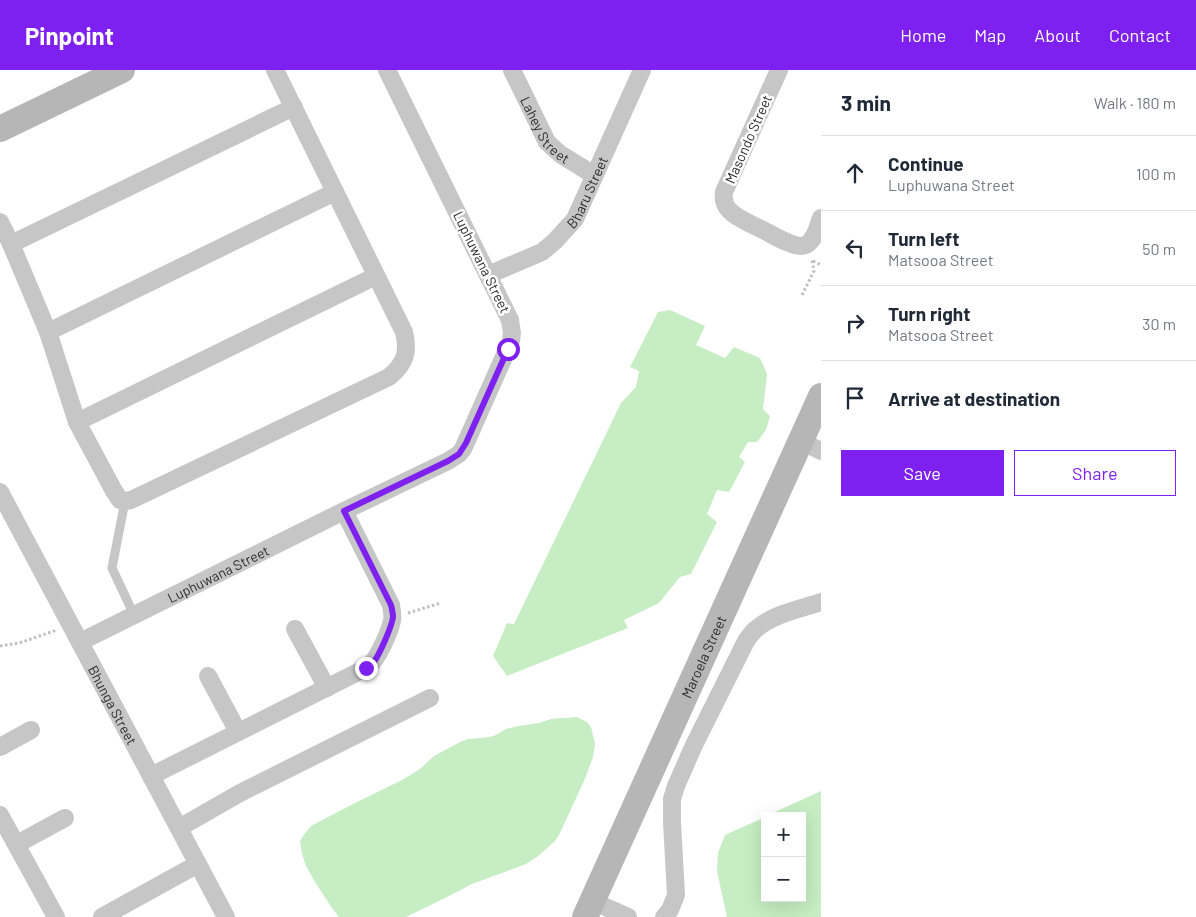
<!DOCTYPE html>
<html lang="en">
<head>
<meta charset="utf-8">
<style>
  :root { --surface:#fff; --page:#f2f2f3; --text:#1f2937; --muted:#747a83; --line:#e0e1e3; --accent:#7e21f0 }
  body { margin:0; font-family:Barlow,sans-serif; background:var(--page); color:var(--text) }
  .controls { position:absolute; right:15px; bottom:15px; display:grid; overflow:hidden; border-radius:0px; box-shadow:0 5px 20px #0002 }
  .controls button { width:45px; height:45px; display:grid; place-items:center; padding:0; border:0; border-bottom:1px solid var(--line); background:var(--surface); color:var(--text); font:25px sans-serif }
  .stop { position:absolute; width:15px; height:15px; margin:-11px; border:4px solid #7e21f0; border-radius:50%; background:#fff }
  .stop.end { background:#7e21f0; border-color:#fff; box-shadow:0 1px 5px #0008 }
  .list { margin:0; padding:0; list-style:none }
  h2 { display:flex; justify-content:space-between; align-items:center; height:65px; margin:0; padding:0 20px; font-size:21px }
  h2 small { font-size:16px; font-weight:400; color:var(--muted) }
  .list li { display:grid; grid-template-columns:32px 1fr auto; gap:15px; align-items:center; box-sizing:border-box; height:75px; padding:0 20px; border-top:1px solid var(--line) }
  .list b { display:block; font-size:19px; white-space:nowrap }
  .list p { margin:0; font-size:16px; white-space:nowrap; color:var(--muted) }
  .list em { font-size:16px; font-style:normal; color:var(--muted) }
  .actions { display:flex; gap:10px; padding:15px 20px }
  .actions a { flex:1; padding:11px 0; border:1px solid var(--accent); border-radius:0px; text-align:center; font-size:18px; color:var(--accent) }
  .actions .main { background:var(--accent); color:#fff }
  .icon { flex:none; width:28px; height:28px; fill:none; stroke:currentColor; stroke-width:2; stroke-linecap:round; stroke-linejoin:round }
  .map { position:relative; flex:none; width:821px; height:847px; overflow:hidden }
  header { display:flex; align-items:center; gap:30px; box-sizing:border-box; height:70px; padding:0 25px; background:var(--accent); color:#fff }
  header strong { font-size:24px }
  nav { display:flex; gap:28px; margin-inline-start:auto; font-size:18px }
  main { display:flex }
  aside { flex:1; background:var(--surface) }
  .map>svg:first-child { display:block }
  .water { fill:#c6edc3 }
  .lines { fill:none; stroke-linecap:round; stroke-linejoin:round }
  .path { stroke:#c0c0c0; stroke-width:3; stroke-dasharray:2.5 2.5; stroke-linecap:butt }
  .lane { stroke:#c6c6c6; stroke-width:9 }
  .street { stroke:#c6c6c6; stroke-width:18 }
  .secondary { stroke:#b6b6b6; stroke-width:26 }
  .route { stroke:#7e21f0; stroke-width:6 }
  .labels { text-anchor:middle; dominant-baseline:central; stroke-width:5; stroke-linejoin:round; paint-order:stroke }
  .street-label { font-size:14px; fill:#2c2c2c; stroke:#fff }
</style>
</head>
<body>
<header>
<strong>Pinpoint</strong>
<nav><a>Home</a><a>Map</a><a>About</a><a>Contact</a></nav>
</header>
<main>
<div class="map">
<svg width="821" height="847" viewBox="0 0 821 847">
  <rect width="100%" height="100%" fill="#fff"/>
  <!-- water -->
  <g class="water">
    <polygon points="670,240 705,256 696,275 725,288 734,277 760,288 767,304 763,339 770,346 766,360 757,372 748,372 739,387 745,392 729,422 717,420 707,444 717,452 691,504 680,507 659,533 624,550 628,558 507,606 493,586 507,553 514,554 621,333 636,317 639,301 630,297 658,242"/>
    <polygon points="577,647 587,652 591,657 595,674 593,687 584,711 559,765 555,771 537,787 526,794 472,814 449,826 406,847 339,847 332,838 315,812 306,796 302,784 300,771 303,766 311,756 349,736 402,710 420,699 434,686 462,671 468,669 482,668 494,666 506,659 519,656 539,653 551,649"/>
    <polygon points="821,721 821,847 727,847 717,801 718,783 725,765 765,747 765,828 802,828 802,746 766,746"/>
  </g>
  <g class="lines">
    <!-- path -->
    <g class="path">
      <polyline points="813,191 821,195"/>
      <polyline points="802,225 814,201 812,190"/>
      <polyline points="408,543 441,533"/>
      <polyline points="0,576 19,573 57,560"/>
    </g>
    <!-- lane -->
    <polyline class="lane" points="125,431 112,498 134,545"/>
    <!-- street -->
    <g class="street">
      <path id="s1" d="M512,0L547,72L560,84L594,105"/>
      <path d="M779,0L724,122C723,129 724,135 729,140C737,149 752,154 763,160C771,164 779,169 787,172C793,175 801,177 806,175C815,170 818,156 821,148"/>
      <path d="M0,152L11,174L48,262L77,352L114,421L120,430L125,431L131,430L389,307C405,294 409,282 404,262L275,0"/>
      <polyline points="11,174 294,37"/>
      <path id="s2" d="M488,205L542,182L555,171L575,149L642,0"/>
      <polyline points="48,262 335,122"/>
      <polyline points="77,352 376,206"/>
      <polyline points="801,371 821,381"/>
      <path id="s3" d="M0,422L226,847"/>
      <polyline points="295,559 327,618"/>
      <path id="s4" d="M80,572L344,441L448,391L459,384L463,379L511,271L512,263L510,250L387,0"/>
      <polyline points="208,606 238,662"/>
      <polyline points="0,677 31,660"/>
      <path d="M151,706L366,598C377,592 389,563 392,551C393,546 392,540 391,535L344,441"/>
      <polyline points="0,745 56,847"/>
      <polyline points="179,758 240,723 430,628"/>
      <polyline points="17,774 65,748"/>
      <polyline points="592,831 628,847"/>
      <polyline points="102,847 198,794"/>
      <path d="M664,847L670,840L676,825L672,752V729L676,716L694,675L746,571C749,567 752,562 756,559C773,544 800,539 821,532"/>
    </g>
    <!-- secondary -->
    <g class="secondary">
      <polyline points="0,59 122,0"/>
      <path id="s5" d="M585,847L821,326"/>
    </g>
  </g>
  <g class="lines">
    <!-- route -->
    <path class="route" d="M366,598C370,596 370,596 373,593C379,586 392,556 393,547C393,543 392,539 391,535L344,441L448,391L459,384L466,373L508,279"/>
  </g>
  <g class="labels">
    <!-- street labels -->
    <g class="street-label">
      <text stroke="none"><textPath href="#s1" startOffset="69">Lahey Street</textPath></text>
      <text transform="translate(748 69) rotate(-66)">Masondo Street</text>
      <text stroke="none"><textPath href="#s2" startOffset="135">Bharu Street</textPath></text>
      <text transform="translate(482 192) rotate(64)">Luphuwana Street</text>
      <text stroke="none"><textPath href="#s4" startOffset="154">Luphuwana Street</textPath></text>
      <text stroke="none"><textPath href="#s5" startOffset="286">Maroela Street</textPath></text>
      <text stroke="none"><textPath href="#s3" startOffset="241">Bhunga Street</textPath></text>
    </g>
  </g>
</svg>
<div class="controls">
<button>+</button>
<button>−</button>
</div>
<div class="stop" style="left:508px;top:279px"></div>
<div class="stop end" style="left:366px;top:598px"></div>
</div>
<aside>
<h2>3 min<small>Walk · 180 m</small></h2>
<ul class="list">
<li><svg class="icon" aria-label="ahead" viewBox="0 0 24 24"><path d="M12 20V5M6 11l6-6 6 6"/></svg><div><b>Continue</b><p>Luphuwana Street</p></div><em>100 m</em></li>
<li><svg class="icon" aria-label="left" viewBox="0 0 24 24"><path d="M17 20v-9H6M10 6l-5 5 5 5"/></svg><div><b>Turn left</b><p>Matsooa Street</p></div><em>50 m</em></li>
<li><svg class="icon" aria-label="right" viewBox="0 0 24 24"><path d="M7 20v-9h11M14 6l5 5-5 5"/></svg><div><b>Turn right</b><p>Matsooa Street</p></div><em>30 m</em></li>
<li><svg class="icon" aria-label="arrive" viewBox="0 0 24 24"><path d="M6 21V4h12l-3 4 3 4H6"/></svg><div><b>Arrive at destination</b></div></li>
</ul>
<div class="actions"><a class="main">Save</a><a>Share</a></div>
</aside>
</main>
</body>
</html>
